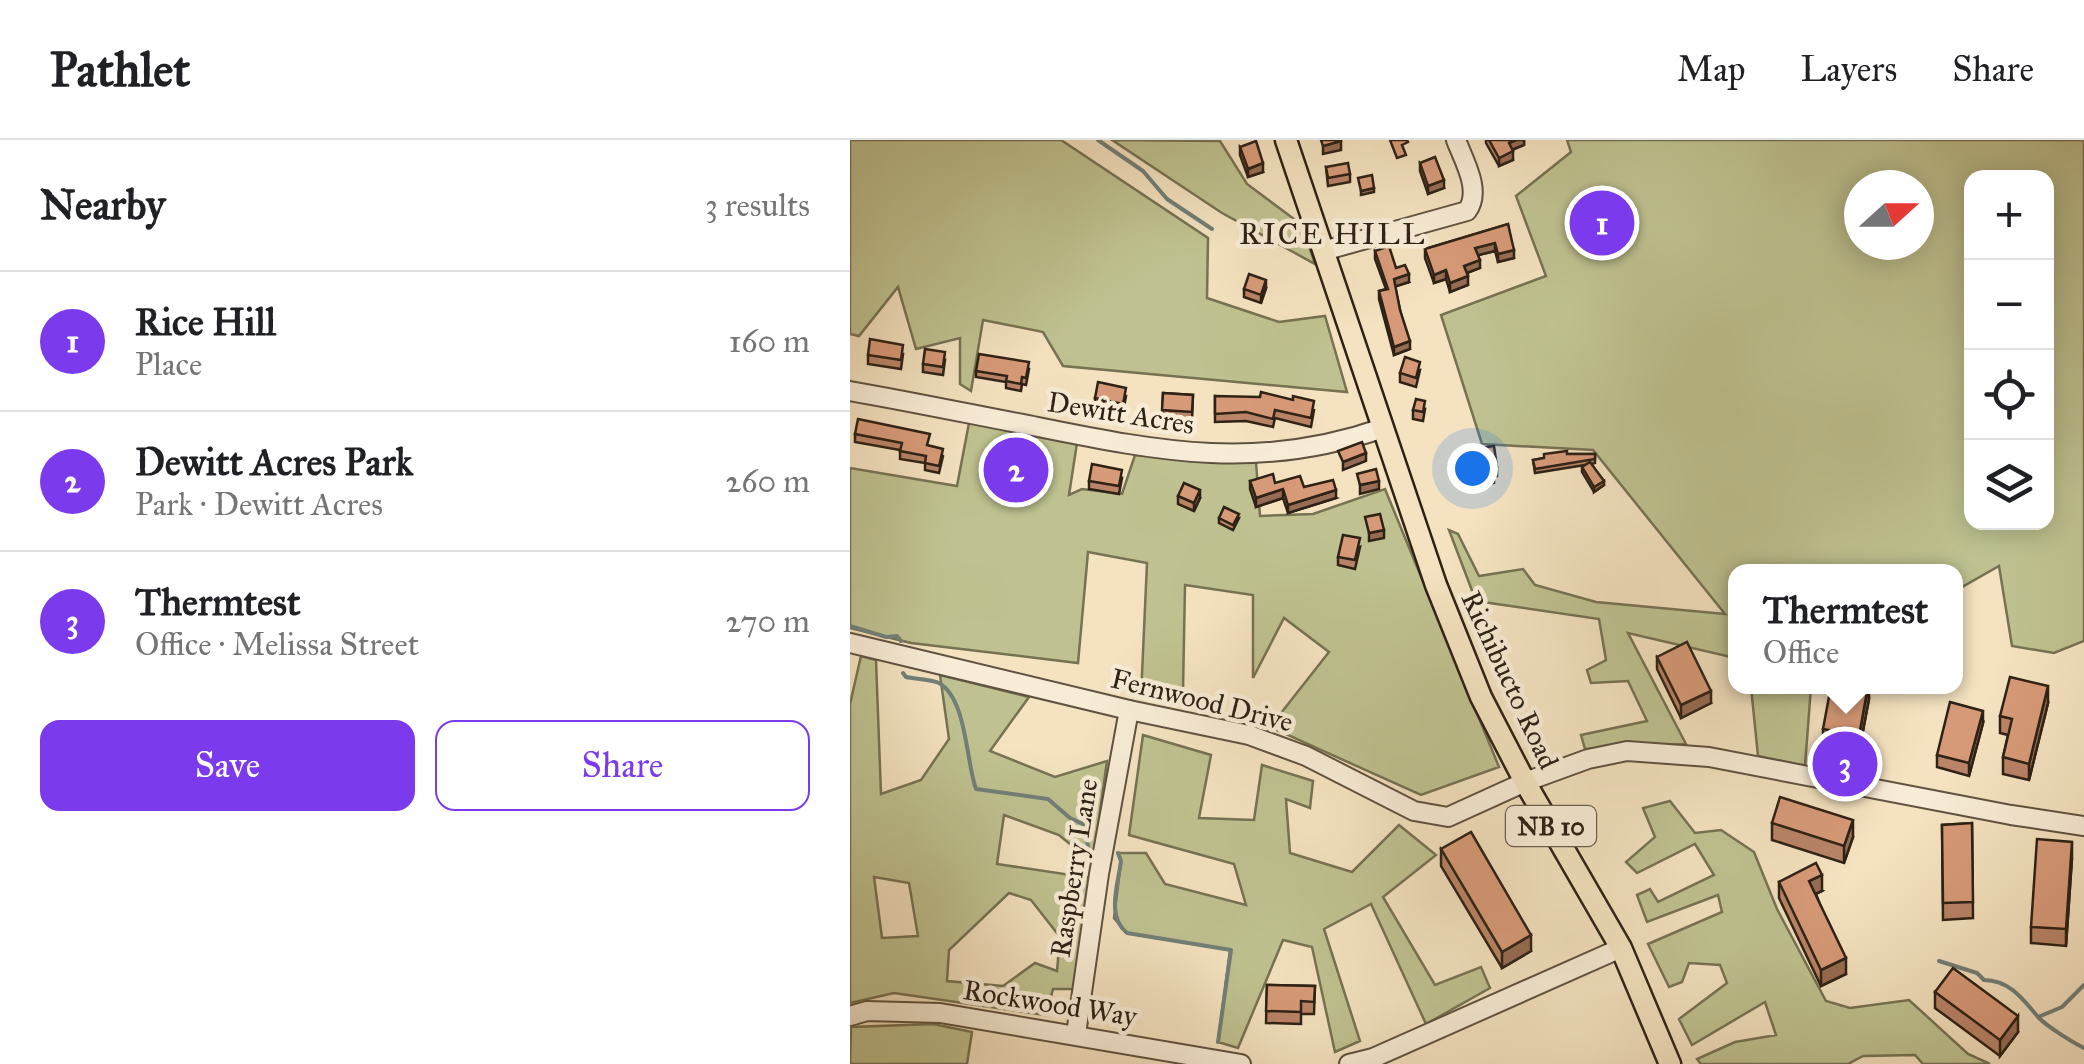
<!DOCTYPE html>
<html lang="en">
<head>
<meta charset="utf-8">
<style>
  :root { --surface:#fff; --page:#f2f2f2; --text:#202124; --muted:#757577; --line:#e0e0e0; --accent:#7c3aed }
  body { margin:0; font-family:"IM FELL Great Primer",serif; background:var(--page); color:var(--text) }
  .controls { position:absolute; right:30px; top:30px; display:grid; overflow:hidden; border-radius:20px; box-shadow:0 5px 25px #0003 }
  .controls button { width:90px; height:90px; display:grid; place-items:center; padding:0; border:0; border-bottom:2px solid var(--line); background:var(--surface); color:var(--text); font:50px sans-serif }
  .compass { position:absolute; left:994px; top:30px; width:90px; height:90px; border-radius:50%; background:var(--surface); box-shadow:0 5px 25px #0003; rotate:69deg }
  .you { position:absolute; left:622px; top:328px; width:35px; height:35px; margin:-25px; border:8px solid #fff; border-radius:50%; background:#1a73e8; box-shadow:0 0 0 15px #1a73e833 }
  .badge { display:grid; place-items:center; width:65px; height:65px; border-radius:50%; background:var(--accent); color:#fff; font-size:32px; font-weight:700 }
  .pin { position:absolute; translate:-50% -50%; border:5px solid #fff; box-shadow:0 2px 10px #0006 }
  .popup { position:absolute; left:878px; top:424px; width:235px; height:130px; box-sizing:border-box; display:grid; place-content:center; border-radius:20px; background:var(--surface); filter:drop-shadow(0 2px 8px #0005); font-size:32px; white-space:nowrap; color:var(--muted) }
  .popup b { font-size:38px; color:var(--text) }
  .popup::after { content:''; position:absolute; left:50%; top:100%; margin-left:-20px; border:20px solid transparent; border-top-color:var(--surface) }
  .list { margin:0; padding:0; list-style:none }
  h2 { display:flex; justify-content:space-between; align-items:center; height:130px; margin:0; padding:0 40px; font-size:42px }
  h2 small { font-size:32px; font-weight:400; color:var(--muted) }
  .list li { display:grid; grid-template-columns:65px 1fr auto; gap:30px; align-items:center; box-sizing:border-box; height:140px; padding:0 40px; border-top:2px solid var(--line) }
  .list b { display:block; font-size:38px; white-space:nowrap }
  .list p { margin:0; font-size:32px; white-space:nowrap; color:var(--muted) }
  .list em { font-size:32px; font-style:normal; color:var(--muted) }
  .actions { display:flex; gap:20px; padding:30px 40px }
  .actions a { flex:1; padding:22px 0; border:2px solid var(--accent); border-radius:20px; text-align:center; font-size:35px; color:var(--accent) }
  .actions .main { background:var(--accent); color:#fff }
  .icon { flex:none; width:55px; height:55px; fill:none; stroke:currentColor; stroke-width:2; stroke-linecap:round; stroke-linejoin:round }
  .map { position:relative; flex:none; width:1234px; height:924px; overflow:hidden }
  header { display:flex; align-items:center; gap:60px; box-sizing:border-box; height:140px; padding:0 50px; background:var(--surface); border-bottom:2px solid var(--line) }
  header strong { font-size:48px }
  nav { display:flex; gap:55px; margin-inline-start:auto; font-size:35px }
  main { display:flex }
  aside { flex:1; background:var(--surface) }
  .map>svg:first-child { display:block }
  .green { fill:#bfc290; stroke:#767253; stroke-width:2.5; fill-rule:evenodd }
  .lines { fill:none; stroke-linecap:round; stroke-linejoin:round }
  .stream { stroke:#717f78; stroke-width:4 }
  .minor-casing { stroke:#605240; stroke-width:22 }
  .major-casing { stroke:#2e2216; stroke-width:25 }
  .minor { stroke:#f8ecd6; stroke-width:18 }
  .major { stroke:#f4e2c0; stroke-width:20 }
  .wall { fill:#b98467; stroke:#2e2216; stroke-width:2.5 }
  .shaded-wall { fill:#966c54; stroke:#2e2216; stroke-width:2.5 }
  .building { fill:#d79a78; stroke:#2e2216; stroke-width:2.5 }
  .labels { text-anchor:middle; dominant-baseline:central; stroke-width:9; stroke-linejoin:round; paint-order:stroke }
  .shield { fill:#f8ecd6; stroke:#6b5f50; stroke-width:2.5 }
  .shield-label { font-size:25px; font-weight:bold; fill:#2e2216 }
  .street-label { font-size:28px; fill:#2e2216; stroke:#f8ecd6 }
  .neighbourhood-label { font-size:30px; letter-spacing:2.5px; fill:#2e2216; stroke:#f8ecd6 }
</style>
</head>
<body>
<header>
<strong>Pathlet</strong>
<nav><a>Map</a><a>Layers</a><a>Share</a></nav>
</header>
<main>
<aside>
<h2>Nearby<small>3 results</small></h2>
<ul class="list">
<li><span class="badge">1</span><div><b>Rice Hill</b><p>Place</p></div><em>160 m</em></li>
<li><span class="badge">2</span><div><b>Dewitt Acres Park</b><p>Park · Dewitt Acres</p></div><em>260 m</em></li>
<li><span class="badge">3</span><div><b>Thermtest</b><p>Office · Melissa Street</p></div><em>270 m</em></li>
</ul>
<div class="actions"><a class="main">Save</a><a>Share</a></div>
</aside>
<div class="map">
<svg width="1234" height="924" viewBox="0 0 1234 924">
  <rect width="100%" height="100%" fill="#f4e2c0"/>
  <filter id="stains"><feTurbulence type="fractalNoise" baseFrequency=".002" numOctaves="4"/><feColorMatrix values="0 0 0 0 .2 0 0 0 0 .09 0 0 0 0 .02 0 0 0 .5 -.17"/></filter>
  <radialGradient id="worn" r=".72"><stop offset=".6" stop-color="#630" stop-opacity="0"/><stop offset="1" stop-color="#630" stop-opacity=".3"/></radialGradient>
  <!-- green -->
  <g class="green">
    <polygon points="0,0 211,0 358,98 357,158 429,182 475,176 497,252 213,226 193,192 133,180 121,251 110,244 110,198 66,209 48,147 9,196 0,194"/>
    <polygon points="262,0 370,1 397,44 452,85 465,124 372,73"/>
    <path d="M717,0H1234V501L1204,513L1162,506L1149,426L1105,451V432H885V518L778,493L836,604L735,609L731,595L797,581L778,541L741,543L737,530L756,520L749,479L626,461L599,390L608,394L629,436L673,429L685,445L746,462L875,474L743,310L632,304L591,175L696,136L666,56L721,12ZM1122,38H1196V382H1122ZM1009,45H1069V105H1009Z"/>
    <polygon points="119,283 227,303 219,355 232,349 272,354 285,315 406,322 410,376 463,374 535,349 649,627 571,655 420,587 479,512 434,478 403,538 403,455 335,445 333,552 291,557 297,423 238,412 228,523 61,503 0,488 0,328 107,346"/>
    <path d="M11,516L26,520L31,654L71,640L99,599L90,535L179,557L140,611L205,637L257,621L243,723L209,695L154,675L147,724L241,738L227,849H203L196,875L44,853L0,863V564ZM24,737L59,743L68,796L32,798ZM159,753L181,760L210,797L207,831L185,823L153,846L97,841L99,810Z"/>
    <polygon points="901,547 961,547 955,626 908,616"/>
    <polygon points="293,595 361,615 349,678 404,680 412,625 463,641 460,668 436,659 440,713 502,732 549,685 586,715 533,757 585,845 631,827 640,848 576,884 521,764 474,789 510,901 485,912 462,807 433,800 388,908 368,902 380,810 277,793 264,778 271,721 268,713 296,713 315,744 396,765 384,724 279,695"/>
    <polygon points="820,661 845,693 871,690 904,712 927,769 976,861 1000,868 1059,860 1118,914 1140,924 1073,924 1065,915 1013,916 998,924 851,924 847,919 885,902 926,895 915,862 842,905 829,879 877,843 870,825 839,823 832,842 819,847 798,804 872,772 868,755 797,782 787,755 800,749 808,762 864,735 845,704 787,733 776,722 805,697 793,668"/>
    <polygon points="83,884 122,892 117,924 0,924 1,887"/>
  </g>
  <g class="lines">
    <!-- stream -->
    <g class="stream">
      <polyline points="248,0 293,31 317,59 362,89"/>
      <polyline points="0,486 36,497 47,496 51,501"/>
      <path d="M53,533L56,537C65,539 81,539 89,543C117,559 116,622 126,649L198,659L220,678L235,685L238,708"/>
      <path d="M268,713L271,721C268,745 256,776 277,793L381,810L368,902"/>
      <path d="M1089,821L1127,833L1134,840C1159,840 1173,859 1188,877L1212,867L1234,845"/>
      <path d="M1189,878C1198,887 1222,902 1234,908"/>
    </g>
    <defs>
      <g id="minor">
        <path d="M473,111L617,71C632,51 614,21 606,0"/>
        <path d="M0,251C63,262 125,275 188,287C312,312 410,331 533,288"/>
        <polyline points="0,503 279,570 399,595 456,616 564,671 598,677 675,642 738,619 777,611 859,617 1161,675 1234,686"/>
        <polyline points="0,876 17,871 90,873 391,924"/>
        <polyline points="226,894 249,734 279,570"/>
        <polyline points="499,924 523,918 771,808"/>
      </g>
      <polyline id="major" points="436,0 586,445 631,557 675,642 771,808 820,924"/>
    </defs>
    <!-- minor casing -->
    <use href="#minor" class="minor-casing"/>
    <!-- major casing -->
    <use href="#major" class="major-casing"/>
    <!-- minor -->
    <use href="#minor" class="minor"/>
    <!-- major -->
    <use href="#major" class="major"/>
  </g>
  <!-- wall -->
  <g class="wall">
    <polygon points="636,0 674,0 674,5 662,10 663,20 649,26 636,3"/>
    <polygon points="390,7 413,32 398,37 390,15"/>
    <polygon points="570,23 594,48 578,54 570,31"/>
    <polygon points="476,27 500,34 500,42 478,46"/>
    <polygon points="658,84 664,118 648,122 645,111 628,115 630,128 617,133 618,145 600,152 596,139 584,143 575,118 575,109"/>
    <polygon points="525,111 546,128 559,142 545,146 550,170 560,209 544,215 529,159 529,151 536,149 525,119"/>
    <polygon points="416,148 411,163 394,157 394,149"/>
    <polygon points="53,214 51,229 18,224 18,215"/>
    <polygon points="95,220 93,235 73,232 73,224"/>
    <polygon points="179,229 176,245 172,244 171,251 156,248 156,242 126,237 126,231"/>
    <polygon points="570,230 566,247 550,242 550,233"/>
    <polygon points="313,253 343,255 342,281 312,279"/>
    <polygon points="276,256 273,272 245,267 245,258"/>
    <polygon points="365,256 464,270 461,287 425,278 423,287 396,281 365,282"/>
    <polygon points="575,269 573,281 563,279 563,270"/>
    <polygon points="5,294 79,306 93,316 89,333 75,330 75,323 50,319 50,310 5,302"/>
    <polygon points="613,310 647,327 647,336 644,336 644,343 616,346"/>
    <polygon points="717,314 745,314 745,323 741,324 754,345 744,352 732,332 732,327 735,325 685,333 683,320"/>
    <polygon points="272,338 269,354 239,349 239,341"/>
    <polygon points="400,341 425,343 454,347 486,358 438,373 433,358 406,367 400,349"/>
    <polygon points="328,356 350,358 344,371 328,364"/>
    <polygon points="369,378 389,378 383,390 369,383"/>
    <polygon points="510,407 505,429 488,425 488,417"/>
    <polygon points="807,517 861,563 831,578 807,529"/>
    <polygon points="1019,546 1019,559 1009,612 973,606 973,589"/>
    <polygon points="1198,563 1179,640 1153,634 1153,617 1158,595 1150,593 1150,576"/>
    <polygon points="1133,583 1119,636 1087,627 1087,615"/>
    <polygon points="922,683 1003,697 994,723 922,700"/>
    <polygon points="1122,683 1123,778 1093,780 1092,685"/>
    <polygon points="591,709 681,811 652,828 591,726"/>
    <polygon points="1222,718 1216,806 1181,803 1181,787"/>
    <polygon points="929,742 972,751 966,754 996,834 971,846 929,758"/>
    <polygon points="417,845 465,846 464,874 451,874 451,884 416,883"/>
    <polygon points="1085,852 1168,892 1150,916 1085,868"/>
  </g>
  <!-- shaded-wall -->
  <g class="shaded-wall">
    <polygon points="666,0 674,0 674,5 659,11 659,3"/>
    <polygon points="491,1 491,10 473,14 473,6"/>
    <polygon points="663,11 663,20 649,26 649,18"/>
    <polygon points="413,23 413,32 398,37 398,29"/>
    <polygon points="594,40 594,48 578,54 578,46"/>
    <polygon points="524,48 524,52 511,55 511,51"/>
    <polygon points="645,103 645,111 625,116 625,108"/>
    <polygon points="664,110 664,118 648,122 648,114"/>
    <polygon points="630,120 630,128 614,134 614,126"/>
    <polygon points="596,130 596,139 584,143 584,135"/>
    <polygon points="559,134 559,142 544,147 544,139"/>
    <polygon points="618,136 618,145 600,152 600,143"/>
    <polygon points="416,140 416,148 411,163 411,155"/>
    <polygon points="560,201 560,209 544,215 544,207"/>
    <polygon points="516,313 516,321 493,330 493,322"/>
    <polygon points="529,341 529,349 510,354 510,345"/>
    <polygon points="754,341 754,345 744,352 744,347"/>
    <polygon points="433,349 433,358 406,367 406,358"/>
    <polygon points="350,350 350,358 344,371 344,363"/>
    <polygon points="486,350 486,358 438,373 438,365"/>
    <polygon points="534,390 534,398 519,401 519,393"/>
    <polygon points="1018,546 1019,559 1009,612 1009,596"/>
    <polygon points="1198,546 1198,563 1179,640 1179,624"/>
    <polygon points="861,551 861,563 831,578 831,565"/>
    <polygon points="1133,571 1133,583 1119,636 1119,623"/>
    <polygon points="1003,680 1003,697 994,723 994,706"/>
    <polygon points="1222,702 1222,718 1216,806 1216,789"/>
    <polygon points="972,735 972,751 959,757 959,741"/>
    <polygon points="681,795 681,811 652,828 652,812"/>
    <polygon points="996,818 996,834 971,846 971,830"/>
    <polygon points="1168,876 1168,892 1150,916 1150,900"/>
  </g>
  <!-- building -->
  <g class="building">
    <polygon points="471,0 491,0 491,1 473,6"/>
    <polygon points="540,0 557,0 558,2 552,5 556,15 547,18"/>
    <polygon points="639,0 666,0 659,3 663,11 649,18"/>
    <polygon points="406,1 413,23 398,29 390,7"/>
    <polygon points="585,17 594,40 578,46 570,23"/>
    <polygon points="498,23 500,34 478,38 476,27"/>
    <polygon points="522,35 524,48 511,51 508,38"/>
    <polygon points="658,84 664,110 648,114 645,103 625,108 630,120 614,126 618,136 600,143 596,130 584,135 575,109"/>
    <polygon points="539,106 546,128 555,125 559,134 544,139 550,170 560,201 544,207 529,151 538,149 525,111"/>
    <polygon points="399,134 416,140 411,155 394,149"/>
    <polygon points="20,199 53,205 51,220 18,215"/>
    <polygon points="75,209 95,212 93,227 73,224"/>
    <polygon points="129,214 179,222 176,238 172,237 171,244 156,241 157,236 126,231"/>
    <polygon points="555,217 570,222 566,238 550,233"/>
    <polygon points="248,242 276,248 273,264 245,258"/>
    <polygon points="411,252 443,260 443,256 464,261 461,278 425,270 423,279 396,272 365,274 365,256 410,257"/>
    <polygon points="313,253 343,255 342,272 312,270"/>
    <polygon points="566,259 575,261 573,272 563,270"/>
    <polygon points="8,279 80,294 77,305 93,309 89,326 75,323 76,316 50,311 52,303 5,294"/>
    <polygon points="512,302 516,313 493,322 488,311"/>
    <polygon points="644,306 647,327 643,328 644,335 616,338 613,310"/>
    <polygon points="717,311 717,314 745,314 745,319 685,329 683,320 694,318 694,314"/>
    <polygon points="740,322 754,341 744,347 732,327"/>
    <polygon points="242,324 272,330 269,346 239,341"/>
    <polygon points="526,329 529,341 510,345 507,334"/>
    <polygon points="423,334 425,343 450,336 454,347 483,340 486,350 438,365 433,349 406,358 400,341"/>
    <polygon points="334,343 350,350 344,363 328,356"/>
    <polygon points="374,367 389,374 383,385 369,378"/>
    <polygon points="530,374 534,390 519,393 515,377"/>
    <polygon points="493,395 510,398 505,420 488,417"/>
    <polygon points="837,502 861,551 831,565 807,517"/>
    <polygon points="1160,537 1198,546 1179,624 1153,617 1162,579 1150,576"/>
    <polygon points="981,546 1018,546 1009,596 973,589"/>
    <polygon points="1100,562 1133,571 1119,623 1087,615"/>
    <polygon points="930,657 1003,680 994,706 922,683"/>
    <polygon points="1122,683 1123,762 1093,763 1092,685"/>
    <polygon points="621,692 681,795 652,812 591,709"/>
    <polygon points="1187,699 1222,702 1216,789 1181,787"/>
    <polygon points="966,723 972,735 959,741 996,818 971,830 929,742"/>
    <polygon points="1103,828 1168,876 1150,900 1085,852"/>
    <polygon points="417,845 465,846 464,862 451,861 451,872 416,871"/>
  </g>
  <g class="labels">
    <!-- shield labels -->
    <rect class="shield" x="656" y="666" width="90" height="40" rx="8"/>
    <g class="shield-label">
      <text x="701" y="686">NB 10</text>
    </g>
    <!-- street labels -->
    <g class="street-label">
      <text transform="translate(271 273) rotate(9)">Dewitt Acres</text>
      <text transform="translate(660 540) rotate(65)">Richibucto Road</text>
      <text transform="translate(352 560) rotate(14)">Fernwood Drive</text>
      <text transform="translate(224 728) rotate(-81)">Raspberry Lane</text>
      <text transform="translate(200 863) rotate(9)">Rockwood Way</text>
    </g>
    <!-- neighbourhood labels -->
    <g class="neighbourhood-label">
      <text x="483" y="94">RICE HILL</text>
    </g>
  </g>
  <rect width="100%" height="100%" filter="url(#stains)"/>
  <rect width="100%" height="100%" fill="url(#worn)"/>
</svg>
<div class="controls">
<button>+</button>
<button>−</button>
<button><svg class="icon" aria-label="locate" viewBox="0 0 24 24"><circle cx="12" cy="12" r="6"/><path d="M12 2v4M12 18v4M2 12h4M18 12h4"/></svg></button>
<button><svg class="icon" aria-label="layers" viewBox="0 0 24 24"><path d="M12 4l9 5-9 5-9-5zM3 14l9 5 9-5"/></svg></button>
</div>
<svg class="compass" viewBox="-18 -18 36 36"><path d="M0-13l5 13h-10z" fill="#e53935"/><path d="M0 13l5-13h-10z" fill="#757577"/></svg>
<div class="you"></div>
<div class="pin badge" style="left:752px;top:83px">1</div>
<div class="pin badge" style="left:166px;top:330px">2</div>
<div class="pin badge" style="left:995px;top:624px">3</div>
<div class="popup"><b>Thermtest</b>Office</div>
</div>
</main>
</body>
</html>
